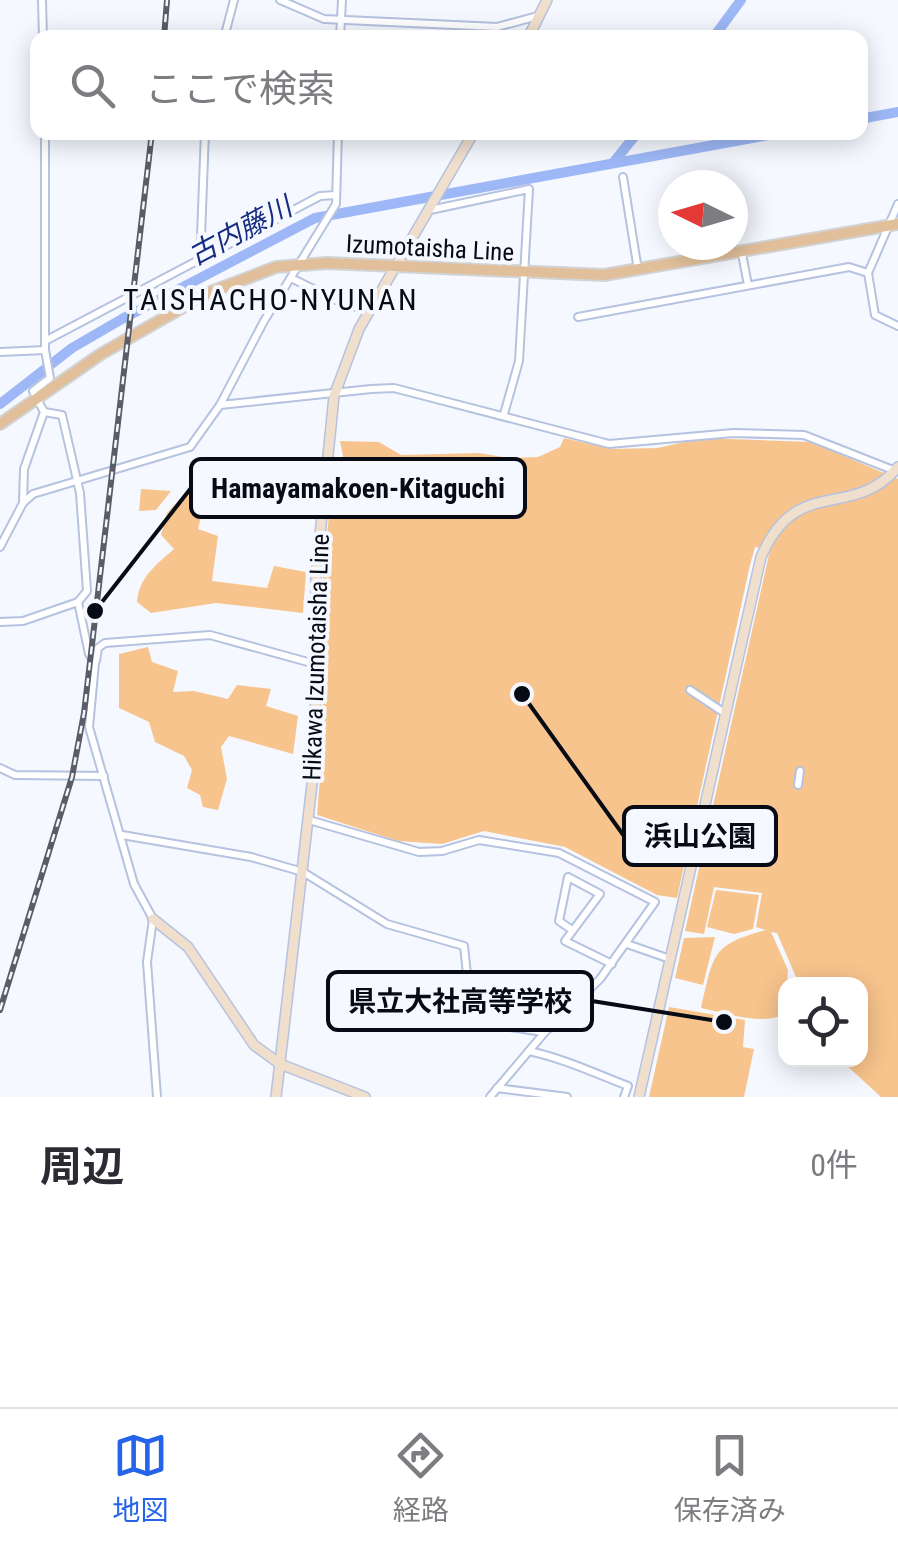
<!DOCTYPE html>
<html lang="ja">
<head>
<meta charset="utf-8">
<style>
  :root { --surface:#fff; --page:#f7f7f7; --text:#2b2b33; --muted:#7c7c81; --line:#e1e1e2; --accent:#2563eb }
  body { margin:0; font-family:"Roboto Condensed","Noto Sans JP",sans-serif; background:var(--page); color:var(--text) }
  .controls { position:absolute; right:30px; bottom:30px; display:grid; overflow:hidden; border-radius:20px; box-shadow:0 5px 25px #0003 }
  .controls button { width:90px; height:90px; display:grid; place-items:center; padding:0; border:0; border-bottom:2px solid var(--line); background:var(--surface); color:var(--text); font:50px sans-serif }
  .compass { position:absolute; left:658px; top:170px; width:90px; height:90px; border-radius:50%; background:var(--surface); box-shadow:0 5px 25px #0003; rotate:275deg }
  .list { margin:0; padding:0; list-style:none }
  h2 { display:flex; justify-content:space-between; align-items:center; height:130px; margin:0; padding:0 40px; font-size:42px }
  h2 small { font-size:32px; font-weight:400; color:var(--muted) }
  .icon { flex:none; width:55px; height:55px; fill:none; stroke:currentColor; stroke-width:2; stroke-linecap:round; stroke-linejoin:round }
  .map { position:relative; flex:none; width:898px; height:1097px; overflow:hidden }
  .search { position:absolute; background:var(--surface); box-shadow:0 5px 25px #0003; left:30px; right:30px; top:30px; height:110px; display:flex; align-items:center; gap:25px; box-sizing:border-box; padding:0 35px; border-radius:20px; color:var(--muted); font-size:38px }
  .sheet { height:310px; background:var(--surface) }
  nav { display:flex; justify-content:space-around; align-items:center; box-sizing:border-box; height:140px; border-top:2px solid var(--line); background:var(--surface); font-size:28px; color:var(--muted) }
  nav a { display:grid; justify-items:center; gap:5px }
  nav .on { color:var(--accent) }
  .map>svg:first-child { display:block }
  .green { fill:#f8c48d }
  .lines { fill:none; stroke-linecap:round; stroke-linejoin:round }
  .river { stroke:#9eb8f7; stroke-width:10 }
  .street-casing { stroke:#b5c2e0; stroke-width:10 }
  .secondary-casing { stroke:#b5c2e0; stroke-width:12 }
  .primary-casing { stroke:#d2d3d5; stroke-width:14 }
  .street { stroke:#fff; stroke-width:6 }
  .secondary { stroke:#f0dfcc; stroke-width:9 }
  .primary { stroke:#e0bf9a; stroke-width:10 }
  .rail-casing { stroke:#5a5d66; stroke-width:6 }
  .rail { stroke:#f5f8ff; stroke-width:2.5; stroke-dasharray:8; stroke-linecap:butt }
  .labels { text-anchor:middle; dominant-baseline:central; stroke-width:8; stroke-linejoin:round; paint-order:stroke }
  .street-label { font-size:25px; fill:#070b15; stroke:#f5f8ff }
  .water-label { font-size:28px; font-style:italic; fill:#162c83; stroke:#f5f8ff }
  .quarter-label { font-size:30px; letter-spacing:2.5px; fill:#070b15; stroke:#f5f8ff }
  .leader { fill:none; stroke:#070b15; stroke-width:4 }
  .callout-dot { fill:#070b15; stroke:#f5f8ff; stroke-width:4 }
  .callout { fill:#f5f8ff; stroke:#070b15; stroke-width:4 }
  .callout-label { font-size:28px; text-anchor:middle; font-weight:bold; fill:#070b15 }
</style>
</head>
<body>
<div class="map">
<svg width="898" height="1097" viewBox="0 0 898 1097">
  <rect width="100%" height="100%" fill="#f5f8ff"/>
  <!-- green -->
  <g class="green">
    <path d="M564,438L611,449L657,448L703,438L811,442L898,479V1097H881L846,1065L845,1060H860V984H799L777,933L771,932L788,970L785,1014C761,1026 726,1013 701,1008C714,955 710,945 766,930L756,927L762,893L714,887L704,934L685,931L770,550L755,547L750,565L677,898L657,895L565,847L484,831L442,844L398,841L317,815L322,752L323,571L334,469H361L345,467L340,441L379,442L401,455L479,453L509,458L538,457L560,447Z"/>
    <polygon points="141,489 171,491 156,510 139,511"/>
    <path d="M201,491L204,504L198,529L218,536L212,581L267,588L274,566L306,572L303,613L216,603L151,613L137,602C139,577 156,565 174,549L161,535L167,513L186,492Z"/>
    <polygon points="148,647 152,662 178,671 173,692 194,691 228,699 237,685 271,689 266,706 298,716 293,754 229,736 221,747 227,779 218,810 203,807 200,795 187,788 192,770 184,756 155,742 149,722 119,708 119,654"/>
    <polygon points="716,890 759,895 753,929 734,934 707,927"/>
    <polygon points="715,937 703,985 675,978 684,938"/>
    <polygon points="669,1007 745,1020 743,1047 754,1049 744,1097 649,1097"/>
  </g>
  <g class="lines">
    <!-- river -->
    <g class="river">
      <polyline points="713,38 741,0"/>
      <polyline points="860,119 898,112"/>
      <polyline points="613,163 638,132"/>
      <polyline points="0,404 72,348 122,319 315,218 785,132"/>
    </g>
    <defs>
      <g id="street">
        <polyline points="42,0 43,38"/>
        <polyline points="280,0 324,19 497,27 538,16"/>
        <polyline points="224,38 234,0"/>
        <polyline points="340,38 342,0"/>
        <polyline points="623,177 638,270"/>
        <polyline points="430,210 529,189 519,361 504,414"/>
        <polyline points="742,254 748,285"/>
        <polyline points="200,262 205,132"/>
        <polyline points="868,273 898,204"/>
        <polyline points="291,278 350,307 372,306"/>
        <polyline points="578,317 849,267 868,273 875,315 898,326"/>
        <polyline points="45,341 320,196 336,195"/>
        <polyline points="0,352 45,350"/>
        <polyline points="220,405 264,321 336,204 338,132"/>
        <polyline points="44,412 62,415 80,493 87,591 78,602 89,654 95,663 89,727 134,884 153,919 147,962 157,1097"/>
        <polyline points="23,503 24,469 44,412 33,391 50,378 45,350 45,132"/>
        <polyline points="0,547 23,503 33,494 190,447 220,405 371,389 394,388 609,444 733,433 804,435 893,470"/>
        <polyline points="0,622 23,621 78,602"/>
        <polyline points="96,661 98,648 105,643 210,635 315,664"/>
        <polyline points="690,690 726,714"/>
        <polyline points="0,768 15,775 104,776"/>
        <polyline points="798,785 800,771"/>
        <polyline points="309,820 419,852 442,851 479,840 559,853 655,902 600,979 545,1032 490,1097"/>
        <polyline points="122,835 251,857 303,872 387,924 464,946 472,1021 543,1032"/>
        <polyline points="572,930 559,921 568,877 600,894 565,941 612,964"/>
        <polyline points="627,944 670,959"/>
        <path d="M529,1051C565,1059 594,1073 628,1086L624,1097"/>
        <polyline points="497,1088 567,1097"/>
      </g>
      <g id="secondary">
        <polyline points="528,38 547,0"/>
        <polyline points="153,919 188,947 254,1045 280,1064 365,1097"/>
        <polyline points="276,1097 315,758 316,575 334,396 359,329 474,132"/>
        <path d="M639,1097L761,557C797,473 851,522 898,467"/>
      </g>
      <polyline id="primary" points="0,424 101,354 208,293 276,267 327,263 604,275 898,224"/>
    </defs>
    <!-- street casing -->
    <use href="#street" class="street-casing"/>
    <!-- secondary casing -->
    <use href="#secondary" class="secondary-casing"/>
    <!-- primary casing -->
    <use href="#primary" class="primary-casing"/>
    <!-- street -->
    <use href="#street" class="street"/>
    <!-- secondary -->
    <use href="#secondary" class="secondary"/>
    <!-- primary -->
    <use href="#primary" class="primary"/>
    <defs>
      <g id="rail">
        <polyline points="164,38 167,0"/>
        <polyline points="0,1010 72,777 84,713 152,132"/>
      </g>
    </defs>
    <!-- rail casing -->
    <use href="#rail" class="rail-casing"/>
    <!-- rail -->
    <use href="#rail" class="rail"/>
  </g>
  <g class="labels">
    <!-- street labels -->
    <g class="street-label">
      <text transform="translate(430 248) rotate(3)">Izumotaisha Line</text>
      <text transform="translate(316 657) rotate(-88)">Hikawa Izumotaisha Line</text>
    </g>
    <!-- water labels -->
    <g class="water-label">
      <text transform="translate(240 231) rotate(-28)">古内藤川</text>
    </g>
    <!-- quarter labels -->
    <g class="quarter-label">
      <text x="271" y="299">TAISHACHO-NYUNAN</text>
    </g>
  </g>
  <!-- callouts -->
  <path class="leader" d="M95 611L191 488M522 694L624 836M724 1022L592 1001"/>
  <g class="callout-dot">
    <circle cx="95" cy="611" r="10"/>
    <circle cx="522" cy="694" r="10"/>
    <circle cx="724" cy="1022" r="10"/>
  </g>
  <g class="callout">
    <rect x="191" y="459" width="334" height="58" rx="10"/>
    <rect x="624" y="807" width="152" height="58" rx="10"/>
    <rect x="328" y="972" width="264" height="58" rx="10"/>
  </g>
  <g class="callout-label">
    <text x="358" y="498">Hamayamakoen-Kitaguchi</text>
    <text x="700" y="846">浜山公園</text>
    <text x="460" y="1011">県立大社高等学校</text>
  </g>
</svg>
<div class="controls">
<button><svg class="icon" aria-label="locate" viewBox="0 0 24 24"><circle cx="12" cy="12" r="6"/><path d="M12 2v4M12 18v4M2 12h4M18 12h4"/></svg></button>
</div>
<svg class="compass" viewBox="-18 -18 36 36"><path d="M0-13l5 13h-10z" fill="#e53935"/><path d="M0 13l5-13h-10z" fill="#7c7c81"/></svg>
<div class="search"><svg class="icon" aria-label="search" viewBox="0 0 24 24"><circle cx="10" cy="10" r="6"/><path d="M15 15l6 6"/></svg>ここで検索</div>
</div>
<section class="sheet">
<h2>周辺<small>0件</small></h2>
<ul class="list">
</ul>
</section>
<nav>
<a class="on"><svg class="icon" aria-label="map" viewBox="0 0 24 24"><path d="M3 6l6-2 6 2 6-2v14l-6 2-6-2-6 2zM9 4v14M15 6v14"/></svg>地図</a>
<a><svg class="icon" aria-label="directions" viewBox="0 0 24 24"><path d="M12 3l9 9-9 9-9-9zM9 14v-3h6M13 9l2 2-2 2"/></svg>経路</a>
<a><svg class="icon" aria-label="saved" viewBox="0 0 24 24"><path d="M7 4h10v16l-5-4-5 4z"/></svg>保存済み</a>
</nav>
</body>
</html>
